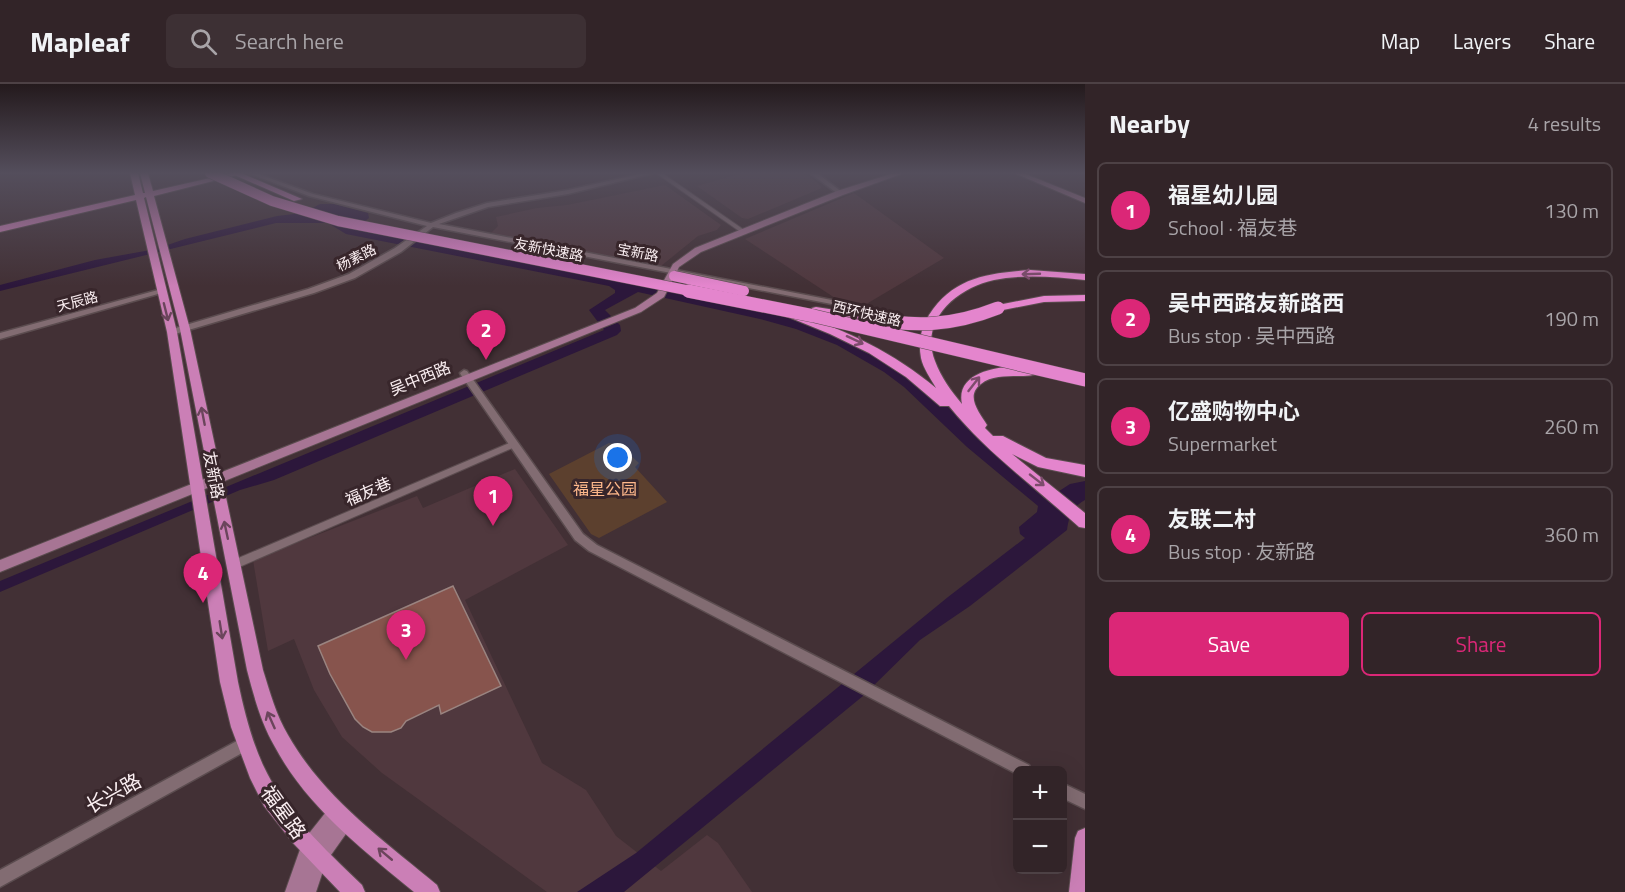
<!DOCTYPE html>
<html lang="en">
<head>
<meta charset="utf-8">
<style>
  :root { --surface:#322428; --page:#3d3034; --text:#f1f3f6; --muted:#a8a4a8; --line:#4d4145; --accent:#db2777 }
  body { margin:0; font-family:"Titillium Web","Noto Sans SC",sans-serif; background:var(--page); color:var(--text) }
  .controls { position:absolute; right:18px; bottom:18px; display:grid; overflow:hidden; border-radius:9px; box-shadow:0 6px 24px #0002 }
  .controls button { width:54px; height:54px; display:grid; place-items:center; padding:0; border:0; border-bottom:2px solid var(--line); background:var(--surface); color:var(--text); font:30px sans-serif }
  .you { position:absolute; left:618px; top:374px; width:21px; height:21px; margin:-15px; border:4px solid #fff; border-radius:50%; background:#1a73e8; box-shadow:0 0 0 9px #1a73e833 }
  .badge { display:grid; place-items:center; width:39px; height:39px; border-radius:50%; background:var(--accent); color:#fff; font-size:20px; font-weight:700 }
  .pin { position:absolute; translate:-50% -50px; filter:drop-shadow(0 2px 3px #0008) }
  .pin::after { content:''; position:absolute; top:32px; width:21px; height:18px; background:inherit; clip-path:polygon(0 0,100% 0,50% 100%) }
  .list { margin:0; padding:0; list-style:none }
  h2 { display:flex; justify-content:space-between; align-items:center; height:78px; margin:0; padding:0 24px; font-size:26px }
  h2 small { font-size:20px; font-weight:400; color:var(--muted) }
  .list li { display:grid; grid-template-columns:39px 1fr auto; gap:18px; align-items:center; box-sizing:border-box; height:96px; margin:0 12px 12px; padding:0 12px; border:2px solid var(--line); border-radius:9px }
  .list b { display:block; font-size:22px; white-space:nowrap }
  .list p { margin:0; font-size:20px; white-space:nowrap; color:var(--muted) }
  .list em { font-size:20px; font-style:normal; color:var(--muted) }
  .actions { display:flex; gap:12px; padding:18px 24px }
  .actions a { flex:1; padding:14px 0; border:2px solid var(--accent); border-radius:9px; text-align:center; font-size:21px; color:var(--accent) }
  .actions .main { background:var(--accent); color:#fff }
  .icon { flex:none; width:33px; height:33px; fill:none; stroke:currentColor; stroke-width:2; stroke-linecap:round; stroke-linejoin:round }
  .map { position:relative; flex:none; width:1085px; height:808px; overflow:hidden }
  header { display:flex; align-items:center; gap:36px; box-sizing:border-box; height:84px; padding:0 30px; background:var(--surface); border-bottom:2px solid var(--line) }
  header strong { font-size:28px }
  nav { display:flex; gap:33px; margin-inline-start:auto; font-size:21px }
  .search { width:420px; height:54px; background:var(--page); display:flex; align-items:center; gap:15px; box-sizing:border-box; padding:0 21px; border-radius:9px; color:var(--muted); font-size:22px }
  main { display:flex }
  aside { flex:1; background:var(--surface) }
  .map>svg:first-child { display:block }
  .built { fill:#50383e }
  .green { fill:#5c402e }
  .water { fill:#2c173b }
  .building { fill:#87544d; stroke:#9a8480; stroke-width:1.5 }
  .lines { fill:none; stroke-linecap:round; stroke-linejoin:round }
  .minor-casing { stroke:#5b4c4f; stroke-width:2 }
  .tertiary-casing { stroke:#5b4c4f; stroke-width:3 }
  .secondary-casing { stroke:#5b4c4f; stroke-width:2 }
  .primary-casing { stroke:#5b4c4f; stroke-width:2 }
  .trunk-casing { stroke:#5b4c4f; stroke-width:2 }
  .minor { fill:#826c72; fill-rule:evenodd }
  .tertiary { fill:#826c72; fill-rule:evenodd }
  .secondary { fill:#a77594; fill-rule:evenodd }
  .primary { fill:#cb7fb6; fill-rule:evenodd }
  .trunk { fill:#e485cd; fill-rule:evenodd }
  .trunk-bridge-far1-casing { stroke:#5b4c4f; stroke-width:11; stroke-linecap:butt }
  .trunk-bridge-casing { stroke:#5b4c4f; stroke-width:14; stroke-linecap:butt }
  .trunk-bridge-far1 { stroke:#e485cd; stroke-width:10 }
  .trunk-bridge { stroke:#e485cd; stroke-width:13 }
  .oneway { stroke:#7d4c6c }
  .oneway2 { stroke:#6b455c }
  .labels { text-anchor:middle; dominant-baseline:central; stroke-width:6; stroke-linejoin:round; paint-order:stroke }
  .far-street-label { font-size:14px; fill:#fbeff2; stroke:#38262b }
  .street-label { font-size:16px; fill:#fbeff2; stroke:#38262b }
  .park-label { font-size:16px; fill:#feb88b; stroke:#38262b }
  .near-street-label { font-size:20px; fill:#fbeff2; stroke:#38262b }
</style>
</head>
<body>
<header>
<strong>Mapleaf</strong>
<div class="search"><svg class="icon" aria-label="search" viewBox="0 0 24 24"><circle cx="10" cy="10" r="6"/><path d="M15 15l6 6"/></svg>Search here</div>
<nav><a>Map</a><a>Layers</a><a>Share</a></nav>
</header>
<main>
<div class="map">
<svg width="1085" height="808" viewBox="0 0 1085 808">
  <rect width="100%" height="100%" fill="#423035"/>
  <!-- built -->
  <g class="built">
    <polygon points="743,89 802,89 816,97 822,104 748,135 742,134 697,102"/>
    <polygon points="665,101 721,141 717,146 698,152 661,182 544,161 491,149 498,142 496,133 537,124 567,121"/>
    <polygon points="854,109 944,174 863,222 835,214 745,155"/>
    <polygon points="515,385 568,461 465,516 542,679 586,706 616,752 661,787 707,751 718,759 752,808 547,808 382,689 342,653 314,606 294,555 268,567 253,476 417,412 423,424"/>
  </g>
  <!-- green -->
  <polygon class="green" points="609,359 619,361 639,379 635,383 667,418 599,454 591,450 549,390"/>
  <!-- water -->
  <path class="water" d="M320,120H334L368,129L369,134L358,143L702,213L800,237L856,260L941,316L979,354L1053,411L1070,400L1085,397V416C1072,423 1069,432 1067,446L970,522L920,556L863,612L624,808H577L636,769L948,513L1025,454L1020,450L1019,443L1037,428L1038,422L967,363L904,303L884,288L837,261L796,245L760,235L638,208L605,226L620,241L621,247L617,251L274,396L240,406L0,508V497L604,246L589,226L615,209V206L609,202L346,150L328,139H276L0,207V201L95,176L156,165L185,155L277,132L303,129Z"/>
  <!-- building -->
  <polygon class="building" points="453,502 501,602 441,630 439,621 406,637 401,644 391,648 372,648 363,643 355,635 330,590 318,562"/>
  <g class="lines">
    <defs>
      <g id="minor">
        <polygon points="656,89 662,89 747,148 742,149"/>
        <polygon points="514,357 518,360 517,362 237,484 233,485 229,484 228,481 229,478"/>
      </g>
      <g id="tertiary">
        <polygon points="248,89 256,89 313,110 431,139 456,129 487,119 568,106 644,89 654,89 568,110 488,123 439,140 847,219 851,221 847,223 433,143 401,168 355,194 314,209 175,250 169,250 169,246 308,205 349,190 395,164 427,142 309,112"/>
        <polygon points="810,89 817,89 843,109 838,110"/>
        <polygon points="158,206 165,208 0,255 0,249"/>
        <polygon points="464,286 467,287 583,450 597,461 1029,681 1031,686 1017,686 1017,690 589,467 575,456 461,291 460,289"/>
        <polygon points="246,652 251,654 253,659 251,664 0,803 0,786"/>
        <polygon points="1062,699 1085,710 1085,725 1062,714"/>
      </g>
      <g id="secondary">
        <polygon points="894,89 904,89 843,111 701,168 679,183 664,213 641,228 0,488 0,476 635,224 657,209 673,180 695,164 837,107"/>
        <polygon points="1014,89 1023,89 1085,114 1085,119"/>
        <polygon points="336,720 342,723 345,729 352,731 355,737 326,778 316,808 285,808 303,757 330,723"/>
      </g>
      <g id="primary">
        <path d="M130,89H138L143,109H145L140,89H148L153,107L232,89H245L154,112L190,245L263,586C270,608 276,631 288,651C323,713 383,756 437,801L440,808H414C363,766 307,723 275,663C261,639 254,613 247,586L180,245L146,113L144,114L177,248L238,598C244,626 251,655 263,681C285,729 325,765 362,801L365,808H340L293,759L264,722L250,694L231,643L220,598L167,248L136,116L0,148V142L135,111Z"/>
        <polygon points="1085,744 1085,808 1069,808 1075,754 1078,747"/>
      </g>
      <g id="trunk">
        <polygon points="230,89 241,89 302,115 294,117"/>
        <path d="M1030,186L1085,190V196C1055,193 1024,190 994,196C957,204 919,236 935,277C941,293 951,307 962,320C954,283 1014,279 1037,285L1039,288C1031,297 998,286 981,300C965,312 979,328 987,341L985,344L993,352H1003L1046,374L1085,381V393L1038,383L1012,370L1085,429V444L1079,443C1035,403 987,369 949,322H940L906,293L869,269L830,250L786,232L792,229L796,230C847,246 894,269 936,304C931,295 923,284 921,274C918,258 921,244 929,231C953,193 989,189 1030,186Z"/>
        <polygon points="1085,211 1085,217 1044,218 998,227 992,224 998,221 1044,212"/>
        <polygon points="816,223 855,229 861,232 855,235 812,228 812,224"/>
      </g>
    </defs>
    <!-- minor casing -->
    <use href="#minor" class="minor-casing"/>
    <!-- tertiary casing -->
    <use href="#tertiary" class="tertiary-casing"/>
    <!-- secondary casing -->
    <use href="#secondary" class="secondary-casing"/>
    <!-- primary casing -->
    <use href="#primary" class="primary-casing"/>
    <!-- trunk casing -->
    <use href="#trunk" class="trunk-casing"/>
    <!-- minor -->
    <use href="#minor" class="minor"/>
    <!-- tertiary -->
    <use href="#tertiary" class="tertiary"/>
    <!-- secondary -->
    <use href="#secondary" class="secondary"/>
    <!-- primary -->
    <use href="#primary" class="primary"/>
    <!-- trunk -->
    <use href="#trunk" class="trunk"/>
    <defs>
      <g id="trunk-bridge-far1">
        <polyline points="210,89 272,117 338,137 696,208"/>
        <polyline points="674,192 744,207"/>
      </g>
      <g id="trunk-bridge">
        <polyline points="688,207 814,232 1085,296"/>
        <path d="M864,234C914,243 950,243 998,224"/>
      </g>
    </defs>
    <!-- trunk-bridge-far1 casing -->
    <use href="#trunk-bridge-far1" class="trunk-bridge-far1-casing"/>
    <!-- trunk-bridge casing -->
    <use href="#trunk-bridge" class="trunk-bridge-casing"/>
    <!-- trunk-bridge-far1 -->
    <use href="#trunk-bridge-far1" class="trunk-bridge-far1"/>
    <!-- trunk-bridge -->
    <use href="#trunk-bridge" class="trunk-bridge"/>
  </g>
  <!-- one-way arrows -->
  <defs><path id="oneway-shaft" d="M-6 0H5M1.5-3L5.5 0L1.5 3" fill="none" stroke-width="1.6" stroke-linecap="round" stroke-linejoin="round" transform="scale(1.5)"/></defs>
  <g class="oneway">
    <use href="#oneway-shaft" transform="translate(1031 190) rotate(178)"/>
    <use href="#oneway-shaft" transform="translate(855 256) rotate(25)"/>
    <use href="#oneway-shaft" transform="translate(974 300) rotate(-52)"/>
    <use href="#oneway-shaft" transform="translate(1037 396) rotate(38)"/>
  </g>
  <g class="oneway2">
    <use href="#oneway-shaft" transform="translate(166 228) rotate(76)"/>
    <use href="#oneway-shaft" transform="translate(203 332) rotate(-101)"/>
    <use href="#oneway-shaft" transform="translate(226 446) rotate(-102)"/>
    <use href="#oneway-shaft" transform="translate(221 546) rotate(81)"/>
    <use href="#oneway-shaft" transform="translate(271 636) rotate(-114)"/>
    <use href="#oneway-shaft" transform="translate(385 770) rotate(-140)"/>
  </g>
  <!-- sky -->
  <linearGradient id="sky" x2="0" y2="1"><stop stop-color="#241a1d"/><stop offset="0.44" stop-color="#544e5c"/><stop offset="1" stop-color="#544e5c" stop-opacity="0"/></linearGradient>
  <rect width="1085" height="202" fill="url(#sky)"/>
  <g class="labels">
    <!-- far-street labels -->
    <g class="far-street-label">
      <text transform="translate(549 165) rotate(11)">友新快速路</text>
      <text transform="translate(638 168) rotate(11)">宝新路</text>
      <text transform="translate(356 173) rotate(-27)">杨素路</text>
      <text transform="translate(77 217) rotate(-15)">天辰路</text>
      <text transform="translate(867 229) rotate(13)">西环快速路</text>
    </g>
    <!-- street labels -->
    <g class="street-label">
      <text transform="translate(420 294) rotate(-22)">吴中西路</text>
      <text transform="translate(214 391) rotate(79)">友新路</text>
      <text transform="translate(368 407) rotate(-23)">福友巷</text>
    </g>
    <!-- park labels -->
    <g class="park-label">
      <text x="605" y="405">福星公园</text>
    </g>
    <!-- near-street labels -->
    <g class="near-street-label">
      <text transform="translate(113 709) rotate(-29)">长兴路</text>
      <text transform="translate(284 728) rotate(54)">福星路</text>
    </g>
  </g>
</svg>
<div class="controls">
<button>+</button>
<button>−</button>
</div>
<div class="you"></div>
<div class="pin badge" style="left:493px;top:442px">1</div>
<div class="pin badge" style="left:486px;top:276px">2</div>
<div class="pin badge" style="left:406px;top:576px">3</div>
<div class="pin badge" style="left:203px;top:519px">4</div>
</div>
<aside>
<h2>Nearby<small>4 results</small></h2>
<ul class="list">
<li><span class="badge">1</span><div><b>福星幼儿园</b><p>School · 福友巷</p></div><em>130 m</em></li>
<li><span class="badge">2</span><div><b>吴中西路友新路西</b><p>Bus stop · 吴中西路</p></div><em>190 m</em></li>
<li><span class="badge">3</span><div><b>亿盛购物中心</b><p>Supermarket</p></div><em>260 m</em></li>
<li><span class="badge">4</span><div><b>友联二村</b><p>Bus stop · 友新路</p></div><em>360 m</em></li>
</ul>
<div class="actions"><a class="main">Save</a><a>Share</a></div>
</aside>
</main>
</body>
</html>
